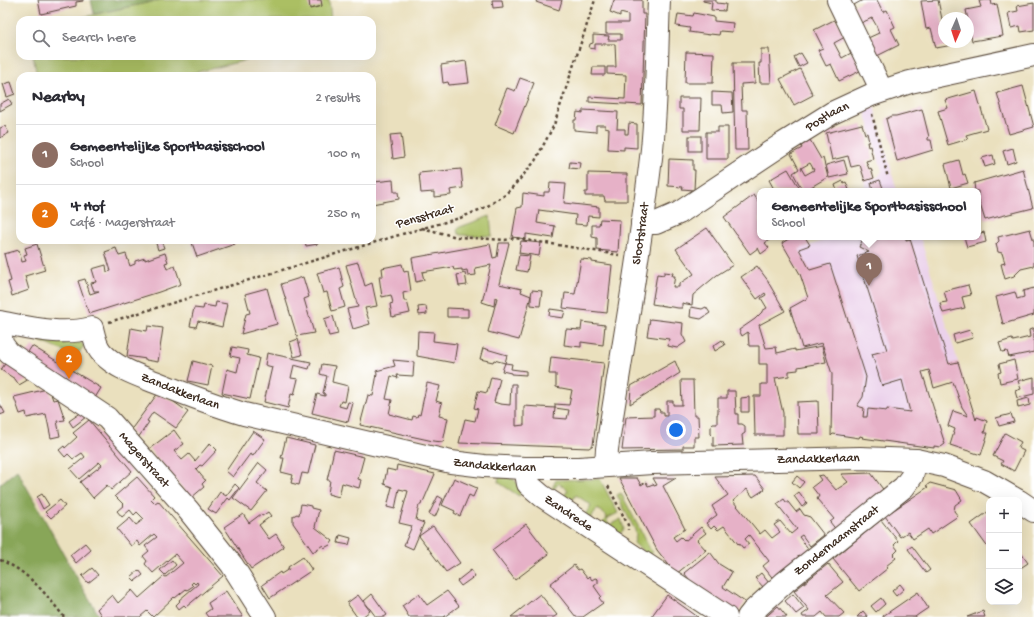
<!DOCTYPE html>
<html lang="en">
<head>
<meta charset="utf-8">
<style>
  :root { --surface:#fff; --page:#f7f7f7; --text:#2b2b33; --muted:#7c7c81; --line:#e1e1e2; --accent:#0b8043 }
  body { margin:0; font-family:"Gochi Hand",sans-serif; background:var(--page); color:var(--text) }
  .controls { position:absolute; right:12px; bottom:12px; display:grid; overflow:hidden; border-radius:8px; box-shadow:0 4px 16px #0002 }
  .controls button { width:36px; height:36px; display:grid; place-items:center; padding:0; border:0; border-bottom:1px solid var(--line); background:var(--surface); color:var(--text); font:20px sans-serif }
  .compass { position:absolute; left:938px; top:12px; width:36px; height:36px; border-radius:50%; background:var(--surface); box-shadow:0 4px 16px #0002; rotate:183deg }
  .you { position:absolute; left:676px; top:430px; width:14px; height:14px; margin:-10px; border:3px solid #fff; border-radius:50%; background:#1a73e8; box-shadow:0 0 0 6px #1a73e833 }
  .badge { display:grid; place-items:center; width:26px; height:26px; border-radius:50%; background:var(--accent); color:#fff; font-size:13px; font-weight:700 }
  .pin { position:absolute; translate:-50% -33px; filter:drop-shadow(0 1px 2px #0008) }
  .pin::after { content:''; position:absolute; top:21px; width:14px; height:12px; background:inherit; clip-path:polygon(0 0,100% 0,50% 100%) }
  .popup { position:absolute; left:757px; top:188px; width:224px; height:52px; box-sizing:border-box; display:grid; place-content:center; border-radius:8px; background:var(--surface); filter:drop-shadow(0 1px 3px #0005); font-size:13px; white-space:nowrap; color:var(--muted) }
  .popup b { font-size:15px; color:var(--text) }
  .popup::after { content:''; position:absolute; left:50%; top:100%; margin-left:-8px; border:8px solid transparent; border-top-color:var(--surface) }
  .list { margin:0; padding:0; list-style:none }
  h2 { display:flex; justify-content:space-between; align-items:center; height:52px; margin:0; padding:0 16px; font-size:17px }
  h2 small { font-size:13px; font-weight:400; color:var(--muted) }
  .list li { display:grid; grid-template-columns:26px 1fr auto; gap:12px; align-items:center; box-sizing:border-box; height:60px; padding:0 16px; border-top:1px solid var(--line) }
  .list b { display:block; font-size:15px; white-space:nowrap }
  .list p { margin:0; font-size:13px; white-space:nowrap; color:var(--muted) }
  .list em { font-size:13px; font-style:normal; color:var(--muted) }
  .icon { flex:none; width:22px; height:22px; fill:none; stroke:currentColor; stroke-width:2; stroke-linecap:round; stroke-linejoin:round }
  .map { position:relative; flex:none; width:1034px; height:617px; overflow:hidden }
  .search { position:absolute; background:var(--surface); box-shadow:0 4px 16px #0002; left:16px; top:16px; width:360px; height:44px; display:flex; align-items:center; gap:10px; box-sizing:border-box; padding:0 14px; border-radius:12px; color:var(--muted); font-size:15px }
  .panel { position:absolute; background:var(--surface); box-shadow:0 4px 16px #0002; left:16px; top:72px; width:360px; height:172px; border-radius:12px }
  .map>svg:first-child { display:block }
  .built { fill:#ebd1eb }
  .green { fill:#abbf63; stroke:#737440 }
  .forest { fill:#88a659; stroke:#62683c }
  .building { fill:#e6b1c7; fill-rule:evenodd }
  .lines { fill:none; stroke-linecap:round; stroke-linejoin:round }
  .minor-casing { stroke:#554536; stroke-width:24 }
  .path { stroke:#554536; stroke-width:2.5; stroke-dasharray:3 3; stroke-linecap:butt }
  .minor { stroke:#fff; stroke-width:22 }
  .labels { text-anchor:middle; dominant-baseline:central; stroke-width:3; stroke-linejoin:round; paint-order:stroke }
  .street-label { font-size:13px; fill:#3b2a1e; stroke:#fff }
</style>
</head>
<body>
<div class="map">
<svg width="1034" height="617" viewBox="0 0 1034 617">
  <rect width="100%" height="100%" fill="#fff"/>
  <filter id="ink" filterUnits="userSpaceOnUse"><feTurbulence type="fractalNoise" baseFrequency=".025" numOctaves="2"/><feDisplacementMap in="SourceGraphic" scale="8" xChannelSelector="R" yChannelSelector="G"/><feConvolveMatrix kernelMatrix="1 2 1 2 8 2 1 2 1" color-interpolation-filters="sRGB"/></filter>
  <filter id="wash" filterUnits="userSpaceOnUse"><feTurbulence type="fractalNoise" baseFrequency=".012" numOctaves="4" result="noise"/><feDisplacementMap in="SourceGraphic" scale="16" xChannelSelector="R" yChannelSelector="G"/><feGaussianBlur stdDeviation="0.9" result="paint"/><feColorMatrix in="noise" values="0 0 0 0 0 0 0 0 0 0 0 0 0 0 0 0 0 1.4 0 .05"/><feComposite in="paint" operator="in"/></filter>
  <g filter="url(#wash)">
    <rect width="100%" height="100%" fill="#eae0be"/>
    <!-- built -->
    <g class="built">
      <polygon points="874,106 897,191 867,191 864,181 878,177 882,171 865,111"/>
      <polygon points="835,237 920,237 958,362 922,372 945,444 941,447 934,446 934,448 862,438 831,436 832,374 822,344 802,348 790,308 808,298 800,274 810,270 799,249"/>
    </g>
    <!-- green -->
    <g class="green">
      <polygon points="160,0 329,0 331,20 70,20"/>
      <polygon points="33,56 263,56 181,76 37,76"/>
      <polygon points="490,216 492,236 461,235 458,233 457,230 460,227"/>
      <path d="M39,339C50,339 79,337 84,346L76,356L37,340Z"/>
      <path d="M499,476C513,478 516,478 522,492L519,496L498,482Z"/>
      <polygon points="600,479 618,513 606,519 609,525 621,519 624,529 620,534 601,526 607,516 597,509 590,519 585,515 591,505 576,495 569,505 561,500 568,490 558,483 551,493 550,493 556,480"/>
      <polygon points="621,493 652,553 648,556 634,543 636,535 635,530 617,495"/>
    </g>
    <!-- forest -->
    <g class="forest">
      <polygon points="91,0 160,0 94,14"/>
      <path d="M17,470C45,519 71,569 100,617H0V484Z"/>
    </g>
    <g id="blocks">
      <!-- building -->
      <g class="building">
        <polygon points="38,0 83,0 83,1 76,2 76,6 41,14"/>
        <polygon points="309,0 321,0 322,6 310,9"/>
        <polygon points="492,0 502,0 503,7 493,8"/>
        <polygon points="537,0 562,0 559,10 536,2"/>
        <polygon points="614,0 642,0 642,14 645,14 642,105 589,102 589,97 625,99 626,75 607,74 607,67 616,67 615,44 595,44 595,49 589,48 590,44 593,43 593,35 609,36 608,40 621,40 621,34 606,34 606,23 628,23 628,15 620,13 620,16 610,12"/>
        <polygon points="703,0 716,0 716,3 726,4 725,11 711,10 712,3 703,1"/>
        <polygon points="863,0 877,0 883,12 887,10 895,27 891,29 899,45 877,56 868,38 879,33 876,25 872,18 861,23 852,6"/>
        <polygon points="938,0 943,24 944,24 944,42 953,42 953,45 936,48 931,28 926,29 921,1"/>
        <polygon points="985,0 991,0 992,5 997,4 1003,36 972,41 966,10 981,7 979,1"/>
        <polygon points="1034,3 1034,30 1021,32 1020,26 1011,28 1008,13 1018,11 1017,6"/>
        <polygon points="694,13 714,17 714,21 733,23 732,32 720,31 719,35 710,34 710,35 689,32 690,28 676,26 678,14 693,16"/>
        <polygon points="836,19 845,37 834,43 842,58 853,52 862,70 839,81 831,64 826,66 818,50 823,48 814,30"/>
        <polygon points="761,49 769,49 771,83 760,83 759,63 761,63"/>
        <polygon points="686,52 714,53 713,83 685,83"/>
        <polygon points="801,53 807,63 799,67 794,57"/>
        <polygon points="466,61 469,83 449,85 448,82 443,83 441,65"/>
        <polygon points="733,63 754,63 755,83 741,84 742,110 747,110 748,150 735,150"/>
        <polygon points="593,67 605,67 605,75 592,75"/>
        <polygon points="800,69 813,95 794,105 780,79"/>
        <polygon points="520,78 534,83 514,133 495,125 501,109 499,108 507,88 515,91"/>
        <polygon points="11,82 15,94 7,97 3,84"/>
        <polygon points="1023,86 1034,127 1009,134 997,93"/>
        <polygon points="976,91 987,129 966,135 968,139 948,145 938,111 948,108 945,100"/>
        <polygon points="712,92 732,93 733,112 723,113 722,105 712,105"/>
        <polygon points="679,98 701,98 700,130 683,130 683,109 679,109"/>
        <polygon points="9,99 12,104 0,111 0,104"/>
        <polygon points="922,109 929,137 928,138 928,140 931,140 933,150 897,161 886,119 892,116 896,116"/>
        <polygon points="583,110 618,112 617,129 625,129 625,134 628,134 629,123 637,124 637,148 624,147 624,150 608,149 609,129 605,128 605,125 596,125 596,132 574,130 574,120 576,120 577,112 583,113"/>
        <polygon points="862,124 865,134 867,133 869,142 867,142 868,147 870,146 873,159 866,161 869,169 871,168 874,178 865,181 860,165 851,167 848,156 832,160 826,133"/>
        <polygon points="5,126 9,133 0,138 0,128"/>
        <polygon points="718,127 728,127 728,159 706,159 706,132 718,132"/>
        <polygon points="401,134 404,157 393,159 390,135"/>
        <rect x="689" y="136" width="12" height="15"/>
        <path d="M810,140L821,159L823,158L828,177L811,187L813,190L811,191H803L793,173L799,169L791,154L802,148L801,146ZM810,163L814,170L805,175L801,168Z"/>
        <polygon points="1013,148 1016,161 1007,164 1003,151"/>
        <polygon points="993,155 995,164 985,167 982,158"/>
        <polygon points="669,159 693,160 693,170 695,170 694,190 682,189 683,187 668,186"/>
        <polygon points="844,160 848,174 829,178 826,165"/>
        <polygon points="959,160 963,175 965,174 968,183 951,188 945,164"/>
        <polygon points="570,162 581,163 580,169 569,168"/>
        <polygon points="461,169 463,188 450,190 451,195 434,197 434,192 421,193 419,173"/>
        <polygon points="788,169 801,191 775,191 769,180"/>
        <polygon points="1023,169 1033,208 985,220 978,198 978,191 975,191 974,183"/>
        <polygon points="588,173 627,174 627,201 605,201 604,196 585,196 585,192 588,192"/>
        <polygon points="372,175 373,175 374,182 393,180 394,192 398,192 399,199 372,204"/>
        <polygon points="880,180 884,191 873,191 871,183"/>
        <polygon points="843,181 844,183 846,182 849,190 837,191 835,185"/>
        <polygon points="550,183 566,184 564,203 599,207 599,217 588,216 587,225 575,224 576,215 539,210 537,223 555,226 553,238 526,234 526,239 512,237 517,208 522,207 523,193 544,196 544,192 549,192"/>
        <polygon points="754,195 760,204 760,237 773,237 765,243 769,248 761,254 758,248 750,254 724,217"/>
        <polygon points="600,219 620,220 618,252 597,250 597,238 592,237 592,225 599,225"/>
        <polygon points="707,228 733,265 717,275 693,295 692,305 682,303 682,308 678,308 652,304 657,274 664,275 664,272 673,273 672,276 675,276 673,287 679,287 679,284 694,274 676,249"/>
        <polygon points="1030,229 1034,242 1034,266 1021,269 1014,276 1005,279 1001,264 1005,263 1002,253 998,252 996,244 999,241 998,237"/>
        <polygon points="984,232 986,242 967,247 964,237 978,237 978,234"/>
        <polygon points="792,237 805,237 810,245 799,249 810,270 830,264 866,377 863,397 857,406 864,408 863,417 867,417 868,409 887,411 887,409 910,412 902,380 882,386 872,354 887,350 857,256 869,252 859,247 864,237 906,237 906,240 910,239 949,364 958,362 976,420 977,417 987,421 984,433 988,433 981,455 950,445 955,429 948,426 953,411 968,416 962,407 953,382 934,388 929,370 922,372 945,444 941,447 934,446 934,448 862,438 863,437 860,436 859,438 833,434 831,436 832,374 822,343 802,348 790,308 808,298 800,274 782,243"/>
        <polygon points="155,240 161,240 164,248 158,250"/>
        <polygon points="191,240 234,240 235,244 197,257"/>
        <polygon points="305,240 318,240 318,244 306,246"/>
        <polygon points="521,241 541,243 539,256 519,253"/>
        <polygon points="499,243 509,243 499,284 522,289 521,292 531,296 532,290 542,291 540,306 531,305 531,296 519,340 488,332 497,298 495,297 494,306 482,302 491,265 475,268 476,275 468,276 467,270 462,271 462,269 454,270 453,267 422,272 424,280 416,282 412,258 490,244 493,258 497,257"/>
        <polygon points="37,244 45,270 25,276 29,290 12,296 8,282 11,281 4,254 19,250 22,262 26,261 24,255 27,254 25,248"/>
        <polygon points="116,248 119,256 126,254 130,266 135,264 135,261 145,258 145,260 165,253 168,262 165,263 167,269 175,266 181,284 159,292 89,314 78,281 85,279 90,294 99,291 94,291 91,283 96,282 92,269 106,265 107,272 111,271 105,252"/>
        <polygon points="519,255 530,256 527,272 516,270"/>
        <polygon points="581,259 592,260 592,262 612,265 607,313 563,308 565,293 575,294"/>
        <polygon points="358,262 365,286 372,283 377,306 365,308 370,324 353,329 347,309 358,307 346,265"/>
        <polygon points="402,264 404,272 408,271 411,291 403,293 404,301 407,301 410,313 392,317 390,304 393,303 391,295 382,297 379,276 383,276 382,268"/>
        <polygon points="757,266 769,282 768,282 785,311 759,325 766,348 776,347 777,353 795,349 795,351 822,346 826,362 798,367 798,370 789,371 789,376 775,378 783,413 783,435 755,435 754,396 761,396 761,384 767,384 767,364 759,364 759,346 749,346 748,332 742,336 739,330 755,319 762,312 762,311 767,308 761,298 766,295 765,293 757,299 741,277"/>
        <polygon points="339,267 344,287 340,289 345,307 332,311 327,292 323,293 317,273"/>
        <polygon points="465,273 467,285 459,286 457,275"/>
        <polygon points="303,277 309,297 304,299 314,333 297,336 281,284"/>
        <polygon points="968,285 971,295 962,297 965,308 943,313 940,303 947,302 944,291"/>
        <polygon points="267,288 277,324 241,334 246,314 250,313 245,294"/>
        <polygon points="1034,288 1034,315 1003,324 996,297 1015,292 1017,299 1024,297 1023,291"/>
        <polygon points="216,302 227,304 222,327 198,321 196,327 190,326 194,308 203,309 204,305 215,307"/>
        <polygon points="426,306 427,314 419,315 418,307"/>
        <polygon points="691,307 702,309 706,307 710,313 701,319 690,317"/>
        <polygon points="447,308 468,309 468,317 447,317"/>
        <polygon points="550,309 565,311 563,318 549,316"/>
        <polygon points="333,316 338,334 329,336 324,319"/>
        <polygon points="650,319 683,323 682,334 686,342 677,348 668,346 669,339 647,336"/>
        <polygon points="582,322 605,325 603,345 581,342 581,347 564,345 566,329 581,330"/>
        <polygon points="148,326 163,328 158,362 146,360 146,359 127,356 131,328 147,331"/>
        <polygon points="1034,328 1034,352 1009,357 1007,351 1002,352 999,343 1012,339 1013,341 1030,337 1029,330"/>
        <polygon points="970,330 973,338 955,343 953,335"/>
        <polygon points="418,331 434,332 433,341 457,344 454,363 417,356"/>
        <polygon points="298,339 302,355 294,357 290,342"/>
        <polygon points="722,340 725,345 715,351 713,346"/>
        <polygon points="32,346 101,388 93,401 24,358"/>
        <polygon points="232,347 248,350 247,355 259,358 250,399 222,393 227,369 237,372 240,358 230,356"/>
        <polygon points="483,348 507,355 505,363 494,360 493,362 480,359"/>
        <polygon points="267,353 311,362 309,369 294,365 291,378 298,379 294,395 291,394 288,408 264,402 272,367 265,365"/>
        <path d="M551,357L604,363L593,445L589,448L459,443L465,419L475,421L478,409L474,408L478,391L487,393L491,377L500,379L494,402L500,404L510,405L511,384H516V426L524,425V406L555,408V404L569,405L572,390L556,387V374H549ZM555,408L569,410L567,419L554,418Z"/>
        <polygon points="393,360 414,362 413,376 397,375 398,378 391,376 386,399 392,400 389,414 412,420 413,416 417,417 418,414 420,415 427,383 440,386 436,401 442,403 439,416 448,418 443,442 433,441 360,425 368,395 373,396 377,374 376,371 395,366"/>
        <polygon points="1014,360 1018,379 1000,383 998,373 1001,372 999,364"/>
        <polygon points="193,361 212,366 208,385 188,381"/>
        <polygon points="675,361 680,373 630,404 631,386"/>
        <polygon points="6,362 31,378 19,385 15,379 1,370"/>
        <polygon points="505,363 512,364 511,369 526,371 526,375 511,374 511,373 502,371"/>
        <polygon points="322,364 335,366 332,382 348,386 345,402 341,401 339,406 346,408 348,402 353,403 348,422 312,413 317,394 325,396 325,394 323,393 327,376 320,374"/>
        <polygon points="1034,377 1034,394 1017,398 1015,391 1021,389 1018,381"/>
        <polygon points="681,380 693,380 694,416 698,416 699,437 694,437 694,446 683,446 683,449 622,450 626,417 654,416 654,409 659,409 660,412 664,412 664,416 667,416 667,401 673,401 673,405 682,405"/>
        <polygon points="47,389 50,391 53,400 58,399 65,420 57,421 60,436 51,438 46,414 27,418 26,412 20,414 14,397"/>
        <polygon points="727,391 735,391 736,414 738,414 738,424 742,424 745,426 745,433 742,435 743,445 713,446 713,436 711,434 711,426 713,424 717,424 717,414 718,414 718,398 727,398"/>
        <polygon points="158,393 174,402 188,412 176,428 153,412 147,421 149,422 138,438 130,431"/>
        <polygon points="749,397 749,412 741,412 741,398"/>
        <polygon points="1029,398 1030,405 1018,408 1017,401"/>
        <polygon points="818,401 819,434 798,434 797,402"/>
        <polygon points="0,404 5,413 0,415"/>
        <polygon points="82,412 86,417 73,427 69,421"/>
        <polygon points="1011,414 1014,422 999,426 996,418"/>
        <polygon points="89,420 132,471 111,490 107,485 93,498 80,482 102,465 99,462 79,479 70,469 85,457 82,453 73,459 68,454 65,457 59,450 64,446 65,448 77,437 73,433"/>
        <polygon points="174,430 184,444 174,451 182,460 189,454 195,461 210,443 217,450 202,466 200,465 196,469 205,480 206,480 202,484 204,487 191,498 149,449"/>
        <polygon points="253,431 265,439 253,456 250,454 233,477 226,471"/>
        <polygon points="1005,433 1021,442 1018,448 1024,451 1014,471 1001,464 1003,461 993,456"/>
        <polygon points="286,438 315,445 308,474 302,473 299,485 291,483 293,475 281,472 284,458 281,458"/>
        <polygon points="334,450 364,457 358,479 361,480 359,488 342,483 339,497 328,494 330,480 327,480"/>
        <polygon points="259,463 267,470 257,483 267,491 251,511 233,498"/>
        <polygon points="397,465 435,474 423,502 422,501 421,505 419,505 416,520 424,523 413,549 404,545 412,526 399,523 408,491 399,489 395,509 387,507 392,487 384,484 387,469 396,471"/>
        <polygon points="871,473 885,492 837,531 830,522 834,519 817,499 819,496 812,487 821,480 818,476 823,475 836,490 848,482 841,474"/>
        <polygon points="755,476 765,489 753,497 747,489 733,501 760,534 765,530 772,538 780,532 774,525 780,521 791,534 797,529 777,504 784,499 786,502 788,502 796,512 800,509 804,515 810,517 824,535 810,546 802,535 799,537 811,552 775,581 763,566 769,561 749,535 745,539 749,544 743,548 739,543 738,544 724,526 718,530 714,526 711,529 706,523 717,515 712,506 728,495 715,477"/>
        <polygon points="797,476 804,482 799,488 792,482"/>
        <polygon points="137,477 154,496 151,499 155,503 158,501 223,576 186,607 184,605 179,609 176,605 180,601 179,600 198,584 197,582 195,584 193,582 191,584 193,586 187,590 186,589 175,598 174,597 153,617 147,611 140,617 104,617 104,615 102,617 97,609 112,595 118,603 132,590 139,598 164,576 166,577 183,563 175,554 153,573 145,564 147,561 143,556 149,551 145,546 157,537 154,534 140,546 137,541 131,546 117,529 130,518 136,525 144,519 137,512 134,515 130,510 122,517 117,511 124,505 115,496"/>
        <polygon points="454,478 477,488 473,497 469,495 460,516 454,513 455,511 442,505"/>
        <polygon points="619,478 637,478 641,485 646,482 648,486 653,484 654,486 657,485 653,478 676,478 663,486 685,529 673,537 676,541 681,537 685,541 701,527 706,533 697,540 706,550 676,574 657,550"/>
        <polygon points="930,483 956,490 962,500 955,505 954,511 958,516 931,534 928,529 913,539 908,532 900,537 885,516 928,487 926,486"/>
        <polygon points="235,484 239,488 230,500 228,498 216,514 208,509 220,492 226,496"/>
        <polygon points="799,492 807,503 802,507 794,496"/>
        <polygon points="42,494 49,505 43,509 37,497"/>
        <polygon points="438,496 443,499 435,517 429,514"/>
        <polygon points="60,500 65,506 51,518 45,512"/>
        <polygon points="301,504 311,506 311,508 319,510 315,527 333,541 330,545 324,548 323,545 313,552 293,523 293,516 297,514 299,515"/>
        <polygon points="989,511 989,549 971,524"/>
        <polygon points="268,512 271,516 259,525 269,539 276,534 284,547 251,569 224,527 243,514 249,523 261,514 262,516"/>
        <polygon points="881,520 898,541 894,545 898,550 893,555 896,558 886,566 888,568 859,591 833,559"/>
        <polygon points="526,524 549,554 515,580 492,550"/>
        <polygon points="433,526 460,563 446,572 419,536"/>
        <polygon points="340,535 351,538 349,545 338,543"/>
        <polygon points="85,543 91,550 76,563 70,555"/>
        <polygon points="912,546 930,570 926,573 908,549"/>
        <polygon points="1019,550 1028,563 1019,569"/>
        <polygon points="710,552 719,564 732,572 723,587 745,602 737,614 695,586 684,573"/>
        <polygon points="303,557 312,570 270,598 262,585 280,572 281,574 289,569 288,567"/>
        <polygon points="172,560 176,565 165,575 160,570"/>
        <polygon points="828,564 843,582 827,595 844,613 839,617 826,617 822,612 816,617 803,617 802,615 809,610 794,591"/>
        <polygon points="574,565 578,570 580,569 587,578 589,576 592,580 595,578 598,579 598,583 594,586 601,596 599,598 603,603 583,617 576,617 550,584"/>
        <polygon points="92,568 98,575 88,583 82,576"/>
        <polygon points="139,570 143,575 135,581 131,577"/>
        <polygon points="471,570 475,576 461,586 457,581"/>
        <polygon points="761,573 769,583 764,588 755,578"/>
        <polygon points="900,584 904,589 896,596 892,591"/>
        <polygon points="226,591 243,617 208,617 205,613 211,609 208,603"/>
        <polygon points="447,591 459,606 444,617 409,617 402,606 419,594 427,605"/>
        <polygon points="918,592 928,608 919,614 915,617 883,617 883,616"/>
        <polygon points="372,594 387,615 384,617 376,617 364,601"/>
        <polygon points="540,594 557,615 554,617 511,617"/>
        <polygon points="793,594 804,608 796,614 785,601"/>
        <polygon points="358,595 370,611 362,617 357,617 347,603"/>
        <polygon points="667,595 691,612 698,617 651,617"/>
        <polygon points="881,598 885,604 876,612 871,606"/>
        <polygon points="778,606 787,617 765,617 769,614"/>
        <polygon points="863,611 868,617 857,617"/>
        <polygon points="983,611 985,617 967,617"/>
      </g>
    </g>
  </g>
  <g filter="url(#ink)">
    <use href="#blocks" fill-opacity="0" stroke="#554536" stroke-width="1"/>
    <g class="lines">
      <defs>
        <g id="minor">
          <polyline points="838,0 882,91"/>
          <path id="s1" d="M642,223H656L679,213L784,143L832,113L871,95L910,82L1034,55"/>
          <path id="s2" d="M0,322C31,328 61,336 92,328C94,336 96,347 102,353C116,368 137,375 155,382C185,394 214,405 244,414L451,462L484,466L525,468H579L652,463L860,458L916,460L944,466L984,481L1017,500"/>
          <path id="s3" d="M0,329L2,344L9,353L107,418L189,511L232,565L265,617"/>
          <path id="s4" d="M606,465L607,449C622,349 641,249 652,149C657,99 657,49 659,0"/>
          <path id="s5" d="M525,468L528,484L542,496L726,617"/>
          <polyline points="1019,501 1034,511"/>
          <path id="s6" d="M748,617L752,612L785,582L904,487L912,476L916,460"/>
        </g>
      </defs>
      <!-- minor casing -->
      <use href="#minor" class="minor-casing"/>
      <!-- path -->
      <g class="path">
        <polyline points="872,114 888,178"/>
        <polyline points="422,228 457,237 505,240 515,238 619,255"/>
        <polyline points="109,322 409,232 460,218 486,207 505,195 520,179 535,161 554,125 595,0"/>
        <polyline points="608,486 628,525 628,530"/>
        <path d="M0,560C28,571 46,594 64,617"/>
      </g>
      <!-- minor -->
      <use href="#minor" class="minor"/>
    </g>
  </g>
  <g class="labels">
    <!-- street labels -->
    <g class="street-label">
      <text stroke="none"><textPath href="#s1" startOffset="216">Postlaan</textPath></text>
      <text transform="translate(425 217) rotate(-16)">Pensstraat</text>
      <text stroke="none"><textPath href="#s4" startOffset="234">Slootstraat</textPath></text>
      <text stroke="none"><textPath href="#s2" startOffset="208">Zandakkerlaan</textPath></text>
      <text stroke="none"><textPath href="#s3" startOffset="200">Magerstraat</textPath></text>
      <text stroke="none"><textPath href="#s2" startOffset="856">Zandakkerlaan</textPath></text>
      <text stroke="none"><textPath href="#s2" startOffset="532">Zandakkerlaan</textPath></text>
      <text stroke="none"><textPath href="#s5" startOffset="66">Zandrede</textPath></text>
      <text stroke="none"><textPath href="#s6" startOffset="117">Zondernaamstraat</textPath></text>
    </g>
  </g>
</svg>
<div class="controls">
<button>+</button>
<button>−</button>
<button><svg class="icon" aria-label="layers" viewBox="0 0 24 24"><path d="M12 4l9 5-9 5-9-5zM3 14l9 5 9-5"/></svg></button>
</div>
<svg class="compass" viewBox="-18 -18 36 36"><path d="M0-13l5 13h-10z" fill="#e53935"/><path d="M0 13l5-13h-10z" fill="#7c7c81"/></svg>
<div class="you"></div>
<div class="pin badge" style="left:869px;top:286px;background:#8d6e63">1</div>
<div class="popup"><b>Gemeentelijke Sportbasisschool</b>School</div>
<div class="pin badge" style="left:69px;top:379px;background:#e8710a">2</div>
<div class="search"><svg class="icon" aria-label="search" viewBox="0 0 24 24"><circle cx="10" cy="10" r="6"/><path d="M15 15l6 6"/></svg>Search here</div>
<section class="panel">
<h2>Nearby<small>2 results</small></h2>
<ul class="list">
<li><span class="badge" style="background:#8d6e63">1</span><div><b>Gemeentelijke Sportbasisschool</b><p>School</p></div><em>100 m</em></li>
<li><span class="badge" style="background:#e8710a">2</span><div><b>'t Hof</b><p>Café · Magerstraat</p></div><em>250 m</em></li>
</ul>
</section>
</div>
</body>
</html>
